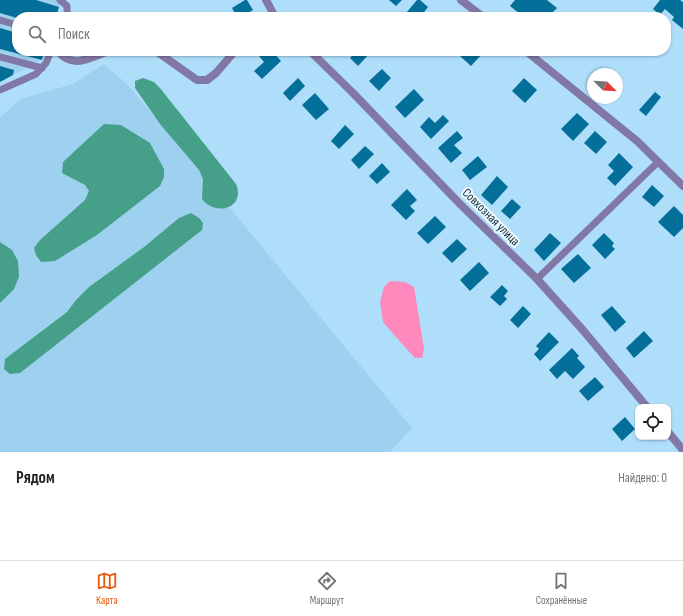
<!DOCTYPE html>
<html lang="ru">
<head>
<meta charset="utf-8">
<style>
  :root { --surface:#fff; --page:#f2f2f2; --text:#202124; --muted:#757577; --line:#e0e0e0; --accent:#ea580c }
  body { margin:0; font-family:"Sofia Sans Condensed",sans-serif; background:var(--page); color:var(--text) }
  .controls { position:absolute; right:12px; bottom:12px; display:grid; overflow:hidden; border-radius:8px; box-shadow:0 1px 3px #0004 }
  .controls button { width:36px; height:36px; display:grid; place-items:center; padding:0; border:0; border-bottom:1px solid var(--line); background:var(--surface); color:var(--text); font:20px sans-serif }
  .compass { position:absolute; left:587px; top:68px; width:36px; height:36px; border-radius:50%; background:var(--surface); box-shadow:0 1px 3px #0004; rotate:114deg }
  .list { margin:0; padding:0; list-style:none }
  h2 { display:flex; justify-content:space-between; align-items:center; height:52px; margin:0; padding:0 16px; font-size:17px }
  h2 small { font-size:13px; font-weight:400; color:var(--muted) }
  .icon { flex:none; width:22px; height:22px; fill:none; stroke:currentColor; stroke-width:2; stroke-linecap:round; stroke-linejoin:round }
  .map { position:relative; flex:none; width:683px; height:452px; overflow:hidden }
  .search { position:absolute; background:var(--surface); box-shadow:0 1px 3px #0004; left:12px; right:12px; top:12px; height:44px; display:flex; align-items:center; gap:10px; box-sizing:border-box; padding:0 14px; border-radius:16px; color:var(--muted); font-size:15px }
  .sheet { height:108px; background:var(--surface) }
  nav { display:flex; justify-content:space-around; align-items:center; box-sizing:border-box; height:56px; border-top:1px solid var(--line); background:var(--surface); font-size:11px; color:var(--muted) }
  nav a { display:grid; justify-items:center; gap:2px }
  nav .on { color:var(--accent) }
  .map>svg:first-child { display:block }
  .built { fill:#9dd1ef }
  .green { fill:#ff88bc }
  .water { fill:#46a089 }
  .building { fill:#046f99 }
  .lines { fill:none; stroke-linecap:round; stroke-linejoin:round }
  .service { stroke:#8278a6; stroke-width:7 }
  .minor { stroke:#8278a6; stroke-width:8 }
  .labels { text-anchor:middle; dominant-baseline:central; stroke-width:4; stroke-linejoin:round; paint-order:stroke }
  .street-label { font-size:13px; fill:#062c3e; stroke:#f1f9fd }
</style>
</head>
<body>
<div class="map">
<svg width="683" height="452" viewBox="0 0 683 452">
  <rect width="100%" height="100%" fill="#aedefa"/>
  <!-- built -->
  <g class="built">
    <polygon points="0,0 62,0 56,17 17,17 17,51 44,51 42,60 0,82"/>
    <polygon points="104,64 128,85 412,428 390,452 0,452 0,117 21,99 73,84"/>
  </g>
  <!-- green -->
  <polygon class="green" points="390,281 405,282 414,287 424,349 422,358 415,358 403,345 383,322 380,302 384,287"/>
  <!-- water -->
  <g class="water">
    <path d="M143,78L154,82L160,88L236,184C246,208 216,217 202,199L203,179L199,170L160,124L135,88V81Z"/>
    <polygon points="104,124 121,125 150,143 164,169 164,177 160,186 97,235 55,261 41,262 36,255 34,248 40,240 85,200 89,191 85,185 62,173 63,162"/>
    <polygon points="191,213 199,218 203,223 202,230 20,373 10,374 4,369 5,359 67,312 76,300 89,287 144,247 179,218"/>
    <polygon points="0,242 12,250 18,261 19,277 14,289 0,303"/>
  </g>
  <!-- building -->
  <g class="building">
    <polygon points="0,0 36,0 59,7 56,17 17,18 0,13"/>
    <polygon points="245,0 247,0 253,10 242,17 237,17 232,8"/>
    <polygon points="389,0 402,0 396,6"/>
    <polygon points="417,0 420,0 428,7 420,17 411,17 406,13"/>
    <polygon points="515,0 547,0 557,8 548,17 524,17 510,6"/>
    <polygon points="660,0 680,0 683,2 683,29 672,20 674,17 665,9 660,15 653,9"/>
    <polygon points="0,28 17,33 17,51 44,51 42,60 0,49"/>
    <polygon points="265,51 272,51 281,61 262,79 254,71 264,62 259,56"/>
    <polygon points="357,51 370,51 371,52 358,66 350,58"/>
    <polygon points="465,51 483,51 484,52 471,66 460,56"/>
    <polygon points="0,66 14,70 13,75 0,82"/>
    <polygon points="382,69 391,78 379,91 369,81"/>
    <polygon points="298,78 305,86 290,101 283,93"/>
    <polygon points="524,78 537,90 525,103 512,91"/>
    <polygon points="414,89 424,100 405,118 395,107"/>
    <polygon points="655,92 661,97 646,116 639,110"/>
    <polygon points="315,93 329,109 316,120 302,105"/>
    <polygon points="577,113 589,124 573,141 561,129"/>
    <polygon points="443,115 449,121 431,139 420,127 429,117 435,123"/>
    <polygon points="345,125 354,134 339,149 331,141"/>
    <polygon points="457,131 463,138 454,145 462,153 451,163 438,148"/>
    <polygon points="595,131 607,142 596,154 584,143"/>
    <polygon points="365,146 374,154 359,169 351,160"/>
    <polygon points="619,153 633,167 615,186 607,178 614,171 608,165"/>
    <polygon points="478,156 487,167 470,180 462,170"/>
    <polygon points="382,163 390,172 377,184 369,176"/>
    <polygon points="497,176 508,187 492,205 481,195"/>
    <polygon points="652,185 664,196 654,207 642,197"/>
    <polygon points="407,189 417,200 410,206 415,211 406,220 391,205"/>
    <polygon points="512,199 521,207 510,219 501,211"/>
    <polygon points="674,206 683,215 683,228 674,237 658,222"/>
    <polygon points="435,216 446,227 428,244 417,233"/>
    <polygon points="550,233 561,243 544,261 534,250"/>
    <polygon points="604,233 614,243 612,246 615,249 605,259 592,245"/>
    <polygon points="457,239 467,249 452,263 442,253"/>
    <polygon points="578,254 591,268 574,283 561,269"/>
    <polygon points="479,262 489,273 470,291 460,280"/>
    <polygon points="502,285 508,291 504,296 507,299 500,306 490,297"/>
    <polygon points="523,306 531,314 518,328 510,320"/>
    <polygon points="612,306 626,322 615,332 601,315"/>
    <polygon points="644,331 653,341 634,358 626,348"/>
    <polygon points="549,332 559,342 540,361 534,354 539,349 536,346"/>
    <polygon points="572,348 579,356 577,358 585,367 573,379 565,371 557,379 549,370"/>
    <polygon points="595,377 604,387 588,401 579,391"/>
    <polygon points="625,417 635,429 622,441 612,429"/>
  </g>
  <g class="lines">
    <!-- service -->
    <g class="service">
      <polyline points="60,0 67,6 67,17"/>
      <polyline points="0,20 17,25"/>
      <polyline points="0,57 42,68"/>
      <polyline points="0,90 36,74 46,63 51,51"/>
      <polyline points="537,279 658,162"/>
    </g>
    <!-- minor -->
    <g class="minor">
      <polyline points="266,0 275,17"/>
      <polyline points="461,0 483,17"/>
      <path d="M58,51C73,70 91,57 109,51"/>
      <polyline points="156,51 197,80 207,80 216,73 235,51"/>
      <polyline points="310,51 353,93 461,205 537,279 582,329 647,407"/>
      <polyline points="526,51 637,141 683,186"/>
      <polyline points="668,432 683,450"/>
    </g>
  </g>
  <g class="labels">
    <!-- street labels -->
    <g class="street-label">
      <text transform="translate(491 217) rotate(45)">Совхозная улица</text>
    </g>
  </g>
</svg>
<div class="controls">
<button><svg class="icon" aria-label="locate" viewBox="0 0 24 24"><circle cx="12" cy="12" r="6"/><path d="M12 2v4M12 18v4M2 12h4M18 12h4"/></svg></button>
</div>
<svg class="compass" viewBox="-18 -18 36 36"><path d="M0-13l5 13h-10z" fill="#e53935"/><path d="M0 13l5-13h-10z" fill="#757577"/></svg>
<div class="search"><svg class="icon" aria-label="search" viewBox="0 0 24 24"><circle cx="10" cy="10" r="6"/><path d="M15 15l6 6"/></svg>Поиск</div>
</div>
<section class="sheet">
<h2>Рядом<small>Найдено: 0</small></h2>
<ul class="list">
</ul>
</section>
<nav>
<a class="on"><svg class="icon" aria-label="map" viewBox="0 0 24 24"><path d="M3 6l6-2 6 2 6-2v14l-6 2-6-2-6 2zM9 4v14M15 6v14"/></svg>Карта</a>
<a><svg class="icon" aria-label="directions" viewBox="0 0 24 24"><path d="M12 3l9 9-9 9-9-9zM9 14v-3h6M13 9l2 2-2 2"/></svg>Маршрут</a>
<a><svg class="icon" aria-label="saved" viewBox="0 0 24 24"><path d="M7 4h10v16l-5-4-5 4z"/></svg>Сохранённые</a>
</nav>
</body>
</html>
